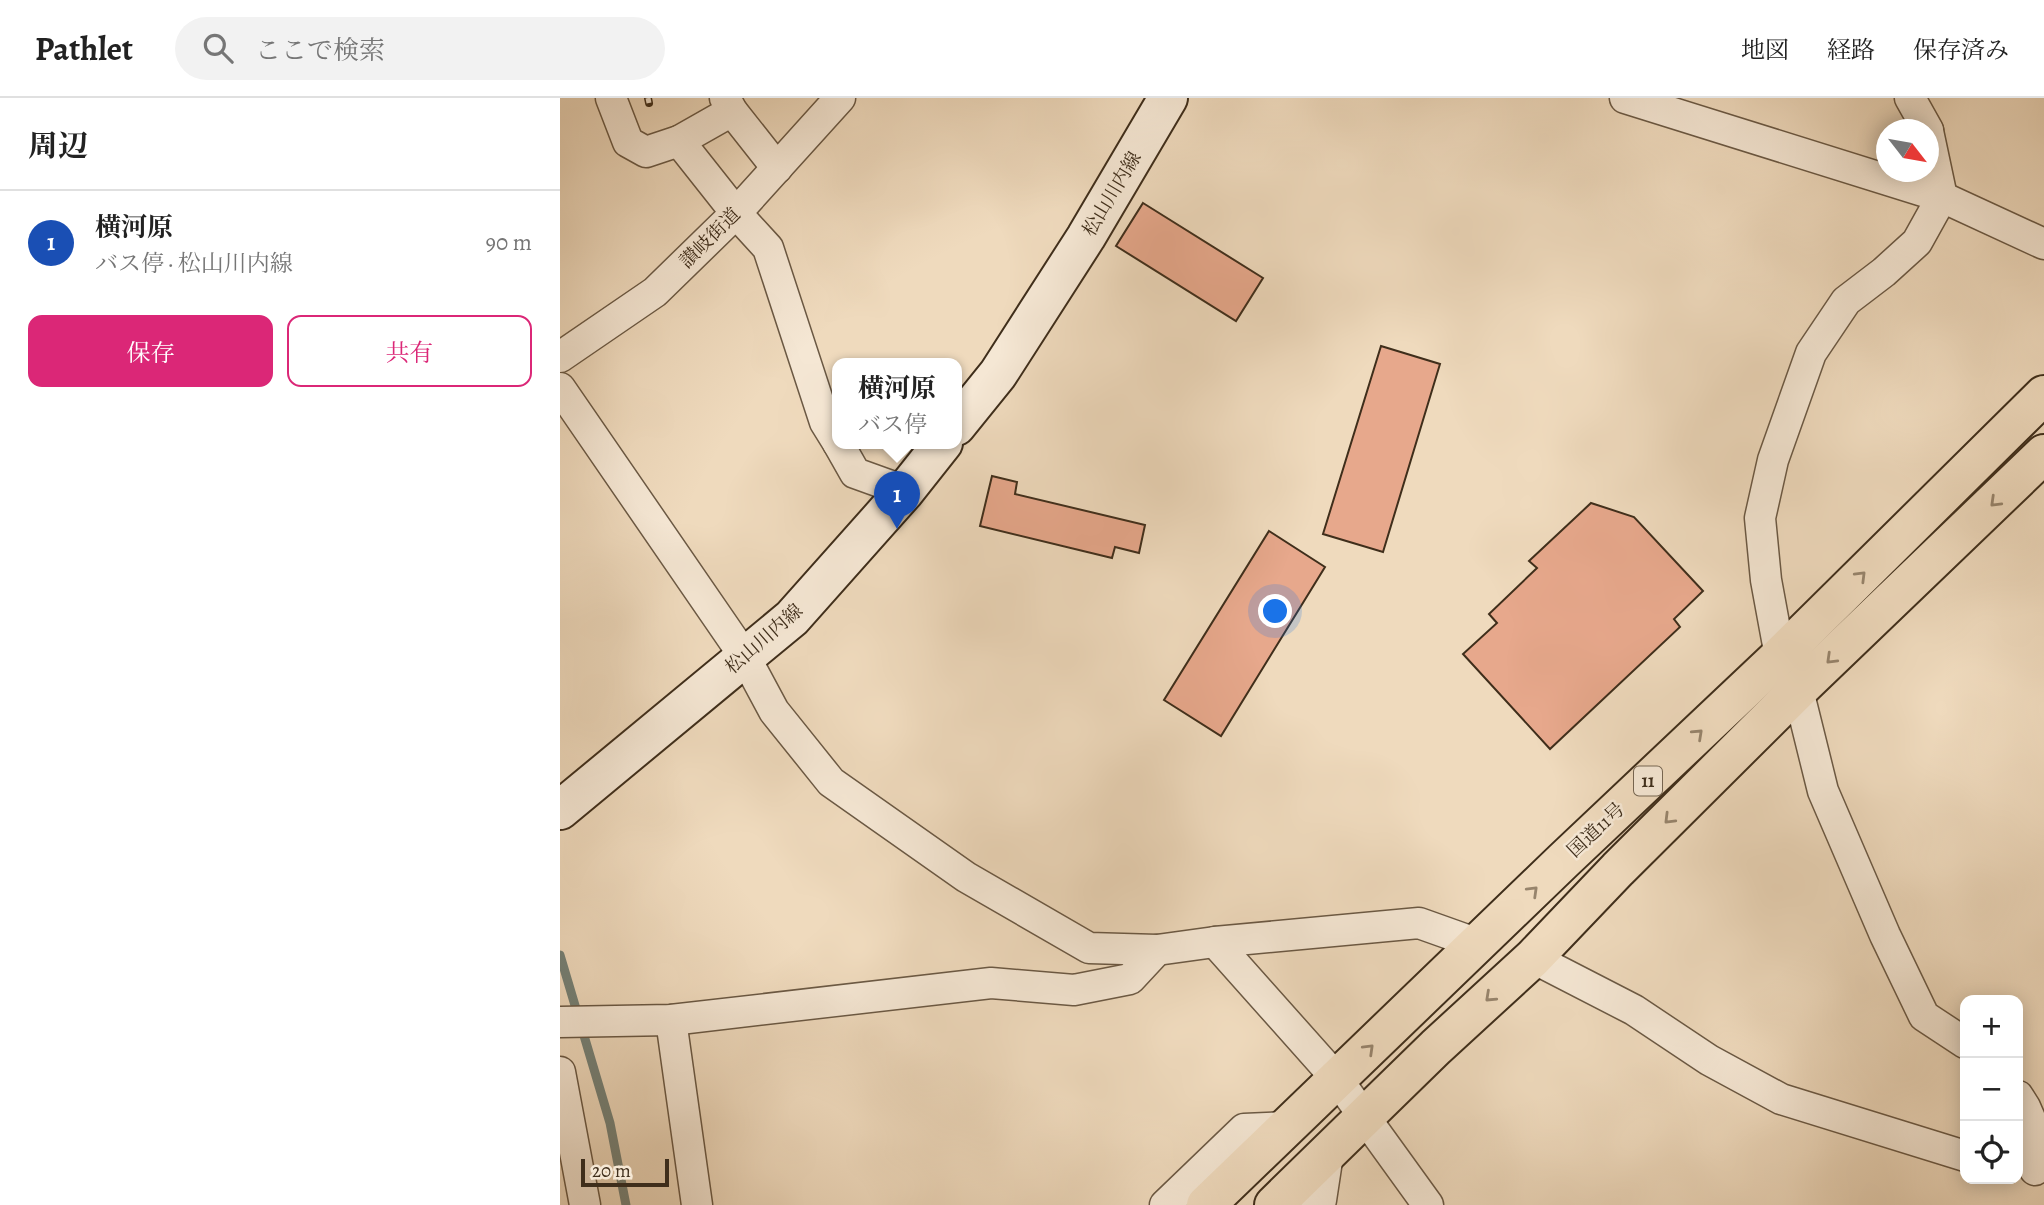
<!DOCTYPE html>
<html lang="ja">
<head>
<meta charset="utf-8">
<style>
  :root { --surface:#fff; --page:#f2f2f2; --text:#222; --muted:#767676; --line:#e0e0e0; --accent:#db2777 }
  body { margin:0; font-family:Alegreya,"Noto Serif JP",serif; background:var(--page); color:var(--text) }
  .controls { position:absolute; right:21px; bottom:21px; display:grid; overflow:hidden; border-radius:14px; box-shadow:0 4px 18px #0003 }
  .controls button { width:63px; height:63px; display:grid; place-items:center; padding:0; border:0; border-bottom:2px solid var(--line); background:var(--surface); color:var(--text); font:35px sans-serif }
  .compass { position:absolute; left:1316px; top:21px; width:63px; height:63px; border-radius:50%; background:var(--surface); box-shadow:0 4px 18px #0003; rotate:121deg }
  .scale { position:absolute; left:21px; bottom:18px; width:88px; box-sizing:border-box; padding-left:7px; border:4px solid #3f2e1b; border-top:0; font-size:19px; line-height:24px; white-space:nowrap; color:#3f2e1b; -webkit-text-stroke:5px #f5e7d4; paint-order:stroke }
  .you { position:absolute; left:716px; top:514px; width:24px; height:24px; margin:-18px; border:5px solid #fff; border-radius:50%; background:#1a73e8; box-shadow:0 0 0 10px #1a73e833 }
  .badge { display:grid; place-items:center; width:46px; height:46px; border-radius:50%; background:var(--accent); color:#fff; font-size:23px; font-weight:700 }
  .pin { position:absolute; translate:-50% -58px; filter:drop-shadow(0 2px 4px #0008) }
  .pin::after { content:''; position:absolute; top:37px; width:24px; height:21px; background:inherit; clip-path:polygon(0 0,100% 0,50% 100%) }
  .popup { position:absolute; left:272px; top:260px; width:130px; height:91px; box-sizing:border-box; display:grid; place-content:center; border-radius:14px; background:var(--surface); filter:drop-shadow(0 2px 5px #0005); font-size:23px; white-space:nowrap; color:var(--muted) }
  .popup b { font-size:26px; color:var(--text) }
  .popup::after { content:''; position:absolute; left:50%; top:100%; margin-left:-14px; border:14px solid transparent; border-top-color:var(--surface) }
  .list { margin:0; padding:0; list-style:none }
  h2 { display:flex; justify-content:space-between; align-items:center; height:91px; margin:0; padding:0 28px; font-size:30px }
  h2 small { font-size:23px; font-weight:400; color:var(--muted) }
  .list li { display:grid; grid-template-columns:46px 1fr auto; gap:21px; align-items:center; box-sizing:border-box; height:105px; padding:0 28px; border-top:2px solid var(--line) }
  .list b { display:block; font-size:26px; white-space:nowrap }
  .list p { margin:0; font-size:23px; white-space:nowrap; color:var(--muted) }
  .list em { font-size:23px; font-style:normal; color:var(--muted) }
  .actions { display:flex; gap:14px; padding:21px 28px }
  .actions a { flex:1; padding:16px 0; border:2px solid var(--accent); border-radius:14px; text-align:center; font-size:24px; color:var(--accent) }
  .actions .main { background:var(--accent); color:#fff }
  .icon { flex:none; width:38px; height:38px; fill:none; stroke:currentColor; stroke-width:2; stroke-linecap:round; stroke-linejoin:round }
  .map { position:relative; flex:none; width:1484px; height:1107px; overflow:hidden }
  header { display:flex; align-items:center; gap:42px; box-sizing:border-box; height:98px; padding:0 35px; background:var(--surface); border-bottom:2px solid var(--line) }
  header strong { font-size:33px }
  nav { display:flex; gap:38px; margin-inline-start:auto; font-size:24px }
  .search { width:490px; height:63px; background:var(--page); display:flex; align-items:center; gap:18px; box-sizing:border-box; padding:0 24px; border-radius:38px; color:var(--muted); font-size:26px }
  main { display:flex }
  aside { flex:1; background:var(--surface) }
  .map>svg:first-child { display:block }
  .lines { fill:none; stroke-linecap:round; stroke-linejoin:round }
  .stream { stroke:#768278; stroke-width:9 }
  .building { fill:#e7a88c; stroke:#3f2e1b; stroke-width:2 }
  .street-casing { stroke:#6b5944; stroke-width:33 }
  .secondary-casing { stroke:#3f2e1b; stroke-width:42 }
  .highway-casing { stroke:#3f2e1b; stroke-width:42 }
  .street { stroke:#f5e7d4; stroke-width:30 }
  .secondary { stroke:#f5e7d4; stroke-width:38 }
  .highway { stroke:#efdabd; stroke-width:38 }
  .rail-casing { stroke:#3f2e1b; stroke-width:8 }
  .rail { stroke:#f5e7d4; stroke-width:5; stroke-dasharray:16; stroke-linecap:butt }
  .oneway { stroke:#97846c }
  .labels { text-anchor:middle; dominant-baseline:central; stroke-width:5; stroke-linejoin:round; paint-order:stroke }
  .shield { fill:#f5e7d4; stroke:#766652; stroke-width:2 }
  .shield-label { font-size:18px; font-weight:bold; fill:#3f2e1b }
  .street-label { font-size:19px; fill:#3f2e1b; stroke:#f5e7d4 }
</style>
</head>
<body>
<header>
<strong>Pathlet</strong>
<div class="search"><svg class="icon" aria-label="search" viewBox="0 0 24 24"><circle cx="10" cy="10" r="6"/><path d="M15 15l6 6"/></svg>ここで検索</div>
<nav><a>地図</a><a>経路</a><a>保存済み</a></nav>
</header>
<main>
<aside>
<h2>周辺<small></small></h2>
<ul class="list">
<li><span class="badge" style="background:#1a4fb4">1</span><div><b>横河原</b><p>バス停 · 松山川内線</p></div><em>90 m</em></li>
</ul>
<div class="actions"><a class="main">保存</a><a>共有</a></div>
</aside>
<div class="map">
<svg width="1484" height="1107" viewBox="0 0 1484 1107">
  <rect width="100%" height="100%" fill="#efdabd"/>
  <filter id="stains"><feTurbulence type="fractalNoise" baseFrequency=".00286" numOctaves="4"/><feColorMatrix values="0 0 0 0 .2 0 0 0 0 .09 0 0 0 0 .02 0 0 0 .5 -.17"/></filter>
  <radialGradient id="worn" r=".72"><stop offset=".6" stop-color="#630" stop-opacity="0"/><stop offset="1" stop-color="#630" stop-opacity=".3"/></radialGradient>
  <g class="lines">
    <!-- stream -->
    <polyline class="stream" points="0,857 50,1025 66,1107"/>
  </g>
  <!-- building -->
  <g class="building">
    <polygon points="583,105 703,180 676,223 556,148"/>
    <polygon points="821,248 880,266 823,454 763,436"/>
    <polygon points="432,378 457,384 455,396 585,427 579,455 555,449 552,460 420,428"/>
    <polygon points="1031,405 1074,419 1143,493 1114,521 1120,529 990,651 903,556 937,525 929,516 977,470 969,463"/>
    <polygon points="709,433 765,469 661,638 604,602"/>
  </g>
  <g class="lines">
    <defs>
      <g id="street">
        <polyline points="51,0 68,44 86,54 119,43 176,115 208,150 265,324 278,345"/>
        <polyline points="165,0 172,13 217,70"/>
        <polyline points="1065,0 1382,99 1484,146"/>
        <polyline points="1350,0 1368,32"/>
        <polyline points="119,43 172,13"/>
        <polyline points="0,259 95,194 176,115 280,0"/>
        <polyline points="0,290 185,559 214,613 271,684 406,779 529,850 597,852 655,844 859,825 918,846"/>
        <polyline points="278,345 295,375 345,393"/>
        <polyline points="1220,558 1206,482 1200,420 1213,362 1251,255 1286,203 1324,174 1357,144 1382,99 1368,33"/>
        <polyline points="1238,592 1263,693 1325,837 1364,918 1405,945"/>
        <polyline points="655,844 777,981 868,1107"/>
        <polyline points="973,860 1074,912 1149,962 1221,1001 1405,1058"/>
        <polyline points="111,922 137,1107"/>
        <polyline points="0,924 111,922 431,885 514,892 570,881 597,852"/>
        <polyline points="0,974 25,1107"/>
        <polyline points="1458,998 1465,1009 1476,1034 1475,1072"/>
        <polyline points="605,1107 684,1031 728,1029"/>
        <polyline points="756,1107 761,1102 768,1056"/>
      </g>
      <g id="secondary">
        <polyline points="396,328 438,276 526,139 608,0"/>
        <polyline points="0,712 232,520 345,393 383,345"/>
      </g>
      <g id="highway">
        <polyline points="646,1107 1003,763 1220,558 1484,297"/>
        <polyline points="714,1107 876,949 973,860 1058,771 1238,592 1484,356"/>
      </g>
    </defs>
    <!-- street casing -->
    <use href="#street" class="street-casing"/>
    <!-- secondary casing -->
    <use href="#secondary" class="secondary-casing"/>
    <!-- highway casing -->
    <use href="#highway" class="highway-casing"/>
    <!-- street -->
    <use href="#street" class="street"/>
    <!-- secondary -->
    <use href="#secondary" class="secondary"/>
    <!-- highway -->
    <use href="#highway" class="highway"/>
    <defs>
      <polyline id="rail" points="88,0 89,5"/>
    </defs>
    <!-- rail casing -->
    <use href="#rail" class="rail-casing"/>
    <!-- rail -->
    <use href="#rail" class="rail"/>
  </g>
  <!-- one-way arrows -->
  <defs><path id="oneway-chevron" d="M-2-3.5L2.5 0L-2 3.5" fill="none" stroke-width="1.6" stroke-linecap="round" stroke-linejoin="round" transform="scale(1.75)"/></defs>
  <g class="oneway">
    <use href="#oneway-chevron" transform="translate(1435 404) rotate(136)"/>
    <use href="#oneway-chevron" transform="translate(1301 478) rotate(-45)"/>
    <use href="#oneway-chevron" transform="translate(1271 561) rotate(136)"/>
    <use href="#oneway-chevron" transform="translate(1138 636) rotate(-43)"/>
    <use href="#oneway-chevron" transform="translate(1109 721) rotate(135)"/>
    <use href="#oneway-chevron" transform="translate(973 793) rotate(-44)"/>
    <use href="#oneway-chevron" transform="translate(930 899) rotate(137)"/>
    <use href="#oneway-chevron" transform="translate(809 951) rotate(-44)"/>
  </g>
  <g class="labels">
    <!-- shield labels -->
    <rect class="shield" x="1074" y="668.5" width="28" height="29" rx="5"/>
    <g class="shield-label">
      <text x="1088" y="683">11</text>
    </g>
    <!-- street labels -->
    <g class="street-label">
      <text transform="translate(552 96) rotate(-59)">松山川内線</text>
      <text transform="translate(150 140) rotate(-45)">讃岐街道</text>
      <text transform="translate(204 541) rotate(-41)">松山川内線</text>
      <text transform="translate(1036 732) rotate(-43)">国道11号</text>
    </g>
  </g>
  <rect width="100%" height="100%" filter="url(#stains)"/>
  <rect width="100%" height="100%" fill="url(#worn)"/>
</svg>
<div class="controls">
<button>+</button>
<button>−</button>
<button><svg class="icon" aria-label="locate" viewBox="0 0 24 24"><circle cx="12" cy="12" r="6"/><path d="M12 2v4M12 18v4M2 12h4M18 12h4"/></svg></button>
</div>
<svg class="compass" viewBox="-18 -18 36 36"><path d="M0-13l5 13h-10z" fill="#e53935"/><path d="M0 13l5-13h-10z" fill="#767676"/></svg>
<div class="scale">20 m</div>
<div class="you"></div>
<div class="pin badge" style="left:337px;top:431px;background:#1a4fb4">1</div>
<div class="popup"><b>横河原</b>バス停</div>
</div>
</main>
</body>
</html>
